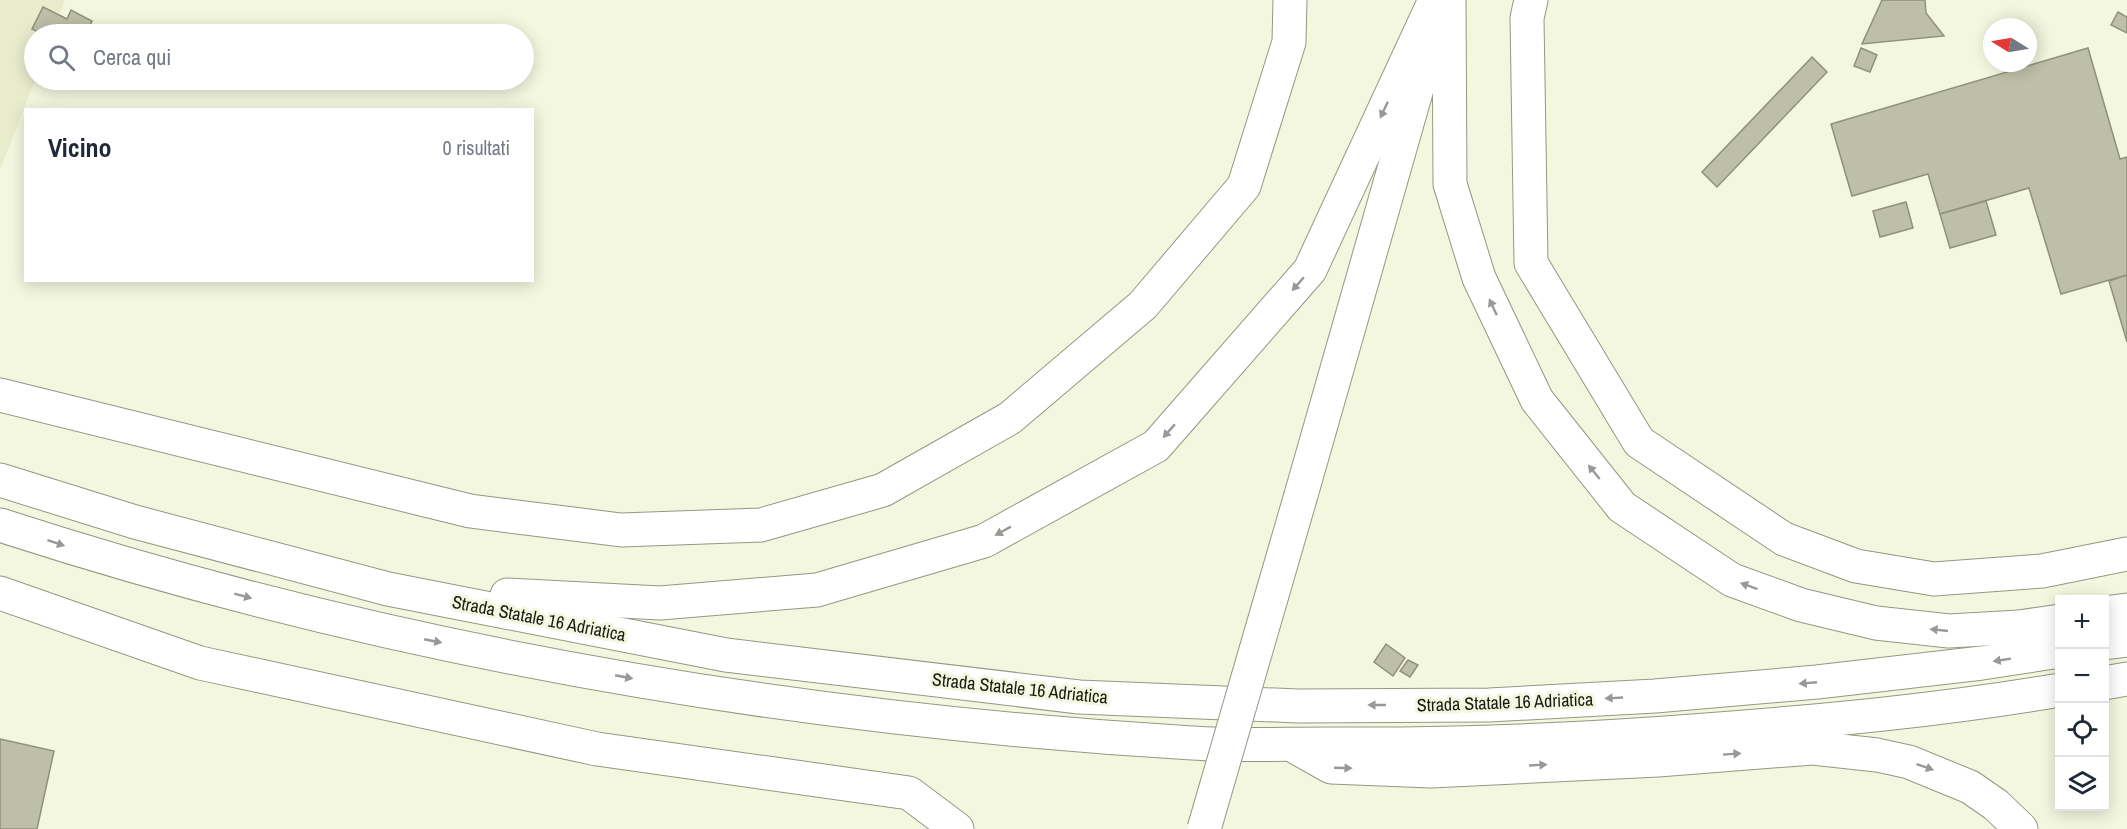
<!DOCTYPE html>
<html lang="it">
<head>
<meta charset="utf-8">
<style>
  :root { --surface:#fff; --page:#f2f2f3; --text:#1f2937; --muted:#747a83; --line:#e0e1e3 }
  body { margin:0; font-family:"Archivo Narrow",sans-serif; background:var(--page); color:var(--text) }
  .controls { position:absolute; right:18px; bottom:18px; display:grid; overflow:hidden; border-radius:0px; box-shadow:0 3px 15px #0003 }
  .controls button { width:54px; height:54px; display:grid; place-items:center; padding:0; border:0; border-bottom:2px solid var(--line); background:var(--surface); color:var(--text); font:30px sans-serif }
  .compass { position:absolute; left:1983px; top:18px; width:54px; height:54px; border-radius:50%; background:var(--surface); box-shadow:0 3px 15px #0003; rotate:281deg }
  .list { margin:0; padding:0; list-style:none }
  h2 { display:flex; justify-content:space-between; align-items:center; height:78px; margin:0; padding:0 24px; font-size:26px }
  h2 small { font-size:20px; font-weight:400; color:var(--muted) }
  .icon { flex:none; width:33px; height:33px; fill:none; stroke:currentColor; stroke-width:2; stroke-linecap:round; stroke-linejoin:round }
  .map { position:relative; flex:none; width:2127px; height:829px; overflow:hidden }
  .search { position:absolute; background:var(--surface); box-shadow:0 3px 15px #0003; left:24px; top:24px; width:510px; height:66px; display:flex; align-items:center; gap:15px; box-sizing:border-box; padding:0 21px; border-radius:33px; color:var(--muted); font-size:22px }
  .panel { position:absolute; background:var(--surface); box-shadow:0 3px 15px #0003; left:24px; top:108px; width:510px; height:174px; border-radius:0px }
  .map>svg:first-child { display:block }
  .built { fill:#e9eccc }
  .building { fill:#bdbfa8; stroke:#8f917b; stroke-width:1.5 }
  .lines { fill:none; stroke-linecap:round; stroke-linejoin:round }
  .minor-casing { stroke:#959781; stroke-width:35 }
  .highway-casing { stroke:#959781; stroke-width:35 }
  .minor { stroke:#fff; stroke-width:33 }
  .highway { stroke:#fff; stroke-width:33 }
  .minor-bridge-casing { stroke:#959781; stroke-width:35; stroke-linecap:butt }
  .minor-bridge { stroke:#fff; stroke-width:33 }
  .oneway { fill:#989895 }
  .labels { text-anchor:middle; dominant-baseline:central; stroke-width:6; stroke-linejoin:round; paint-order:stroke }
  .street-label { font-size:18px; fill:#1a1b13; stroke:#f4f7df }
</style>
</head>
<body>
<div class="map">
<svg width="2127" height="829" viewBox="0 0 2127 829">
  <rect width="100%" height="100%" fill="#f4f7df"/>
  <!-- built -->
  <polygon class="built" points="0,0 65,0 52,34 34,34 35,80 0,170"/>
  <!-- building -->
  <g class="building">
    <polygon points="1882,0 1925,0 1926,13 1944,36 1862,44"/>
    <polygon points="43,7 67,19 71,10 92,21 86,34 42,34 32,29"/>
    <polygon points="2118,12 2127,17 2127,33 2111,25"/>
    <polygon points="1861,48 1877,55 1870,72 1854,66"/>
    <polygon points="2088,48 2120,159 2127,157 2127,275 2061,294 2029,188 1940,214 1928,174 1852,196 1831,124"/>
    <polygon points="1812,57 1827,72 1717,187 1702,172"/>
    <polygon points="1986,201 1996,235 1950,248 1940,214"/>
    <polygon points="1906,202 1913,228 1880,237 1873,211"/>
    <polygon points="2127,275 2127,342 2109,281"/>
    <polygon points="1386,644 1405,658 1393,676 1374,662"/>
    <polygon points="1408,660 1418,665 1410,677 1400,671"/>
    <polygon points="0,739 54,751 37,829 0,829"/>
  </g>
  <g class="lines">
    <defs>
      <g id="minor">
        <polyline points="1531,0 1527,18 1531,263 1639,442 1784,539 1856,566 1934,579 2042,571 2127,554"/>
        <polyline points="0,395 470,511 621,530 761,525 883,490 1010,418 1143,305 1244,186 1289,42 1290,0"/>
        <polyline points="1301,495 1436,22"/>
        <polyline points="0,593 200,663 597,749 909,793 957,829"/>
      </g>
      <g id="highway">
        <polyline points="1449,0 1450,184 1479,278 1537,400 1622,507 1732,580 1801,605 1876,623 1949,631 2019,627 2060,621"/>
        <polyline points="0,480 135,522 388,589 726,655 1079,697 1298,706 1489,705 1655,696 1817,682 1982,663 2060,651"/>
        <path d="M0,525C385,650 788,719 1192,743C1238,746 1283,744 1329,744C1455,745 1580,740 1706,730C1824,721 1942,710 2060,690"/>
        <polyline points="507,595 660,603 817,590 984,541 1156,446 1310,270 1435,0"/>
        <polyline points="2104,613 2127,610"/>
        <polyline points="2104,643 2127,640"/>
        <polyline points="2104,683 2127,679"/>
        <polyline points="1292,745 1331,767 1431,771 1658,760 1813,748 1877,755 1909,762 1970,787 1996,805 2021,829"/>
      </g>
    </defs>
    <!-- minor casing -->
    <use href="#minor" class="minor-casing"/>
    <!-- highway casing -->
    <use href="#highway" class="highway-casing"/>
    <!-- minor -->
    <use href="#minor" class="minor"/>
    <!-- highway -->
    <use href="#highway" class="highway"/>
    <defs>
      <polyline id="minor-bridge" points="1204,829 1301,495"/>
    </defs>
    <!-- minor-bridge casing -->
    <use href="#minor-bridge" class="minor-bridge-casing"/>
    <!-- minor-bridge -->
    <use href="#minor-bridge" class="minor-bridge"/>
  </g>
  <!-- one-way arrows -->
  <defs><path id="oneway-solid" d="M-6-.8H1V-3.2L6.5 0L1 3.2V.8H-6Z" transform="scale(1.5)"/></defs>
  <g class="oneway">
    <use href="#oneway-solid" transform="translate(1384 110) rotate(115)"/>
    <use href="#oneway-solid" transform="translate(1298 284) rotate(131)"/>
    <use href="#oneway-solid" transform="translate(1493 307) rotate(-115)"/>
    <use href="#oneway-solid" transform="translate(1169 431) rotate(131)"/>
    <use href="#oneway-solid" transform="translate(1594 472) rotate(-129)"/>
    <use href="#oneway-solid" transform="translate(1003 531) rotate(151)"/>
    <use href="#oneway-solid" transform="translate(56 543) rotate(18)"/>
    <use href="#oneway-solid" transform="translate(1749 586) rotate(-160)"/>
    <use href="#oneway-solid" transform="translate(243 596) rotate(15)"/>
    <use href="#oneway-solid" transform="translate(1939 630) rotate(-174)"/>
    <use href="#oneway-solid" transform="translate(433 641) rotate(11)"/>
    <use href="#oneway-solid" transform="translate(2002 660) rotate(171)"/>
    <use href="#oneway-solid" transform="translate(624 677) rotate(11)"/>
    <use href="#oneway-solid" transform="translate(1808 683) rotate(175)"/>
    <use href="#oneway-solid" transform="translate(1614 698) rotate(177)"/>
    <use href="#oneway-solid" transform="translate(1377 705) rotate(180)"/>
    <use href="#oneway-solid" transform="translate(1732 754) rotate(-4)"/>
    <use href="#oneway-solid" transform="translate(1538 765) rotate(-3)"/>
    <use href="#oneway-solid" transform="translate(1925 767) rotate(19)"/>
    <use href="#oneway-solid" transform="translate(1343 768) rotate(2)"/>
  </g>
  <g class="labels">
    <!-- street labels -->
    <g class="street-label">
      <text transform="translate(539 618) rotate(11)">Strada Statale 16 Adriatica</text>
      <text transform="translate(1020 688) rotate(6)">Strada Statale 16 Adriatica</text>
      <text transform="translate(1505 702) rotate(-2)">Strada Statale 16 Adriatica</text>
    </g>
  </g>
</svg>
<div class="controls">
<button>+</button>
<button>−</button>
<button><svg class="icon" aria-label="locate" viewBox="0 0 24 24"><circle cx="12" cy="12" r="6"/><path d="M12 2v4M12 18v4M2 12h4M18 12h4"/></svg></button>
<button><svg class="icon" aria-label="layers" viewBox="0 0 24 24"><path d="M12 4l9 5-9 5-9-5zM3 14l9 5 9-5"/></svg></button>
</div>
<svg class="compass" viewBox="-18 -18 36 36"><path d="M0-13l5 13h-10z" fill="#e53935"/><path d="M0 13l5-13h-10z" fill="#747a83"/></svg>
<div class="search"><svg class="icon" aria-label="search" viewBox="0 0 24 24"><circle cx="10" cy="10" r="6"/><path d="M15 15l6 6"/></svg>Cerca qui</div>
<section class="panel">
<h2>Vicino<small>0 risultati</small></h2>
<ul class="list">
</ul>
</section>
</div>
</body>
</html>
